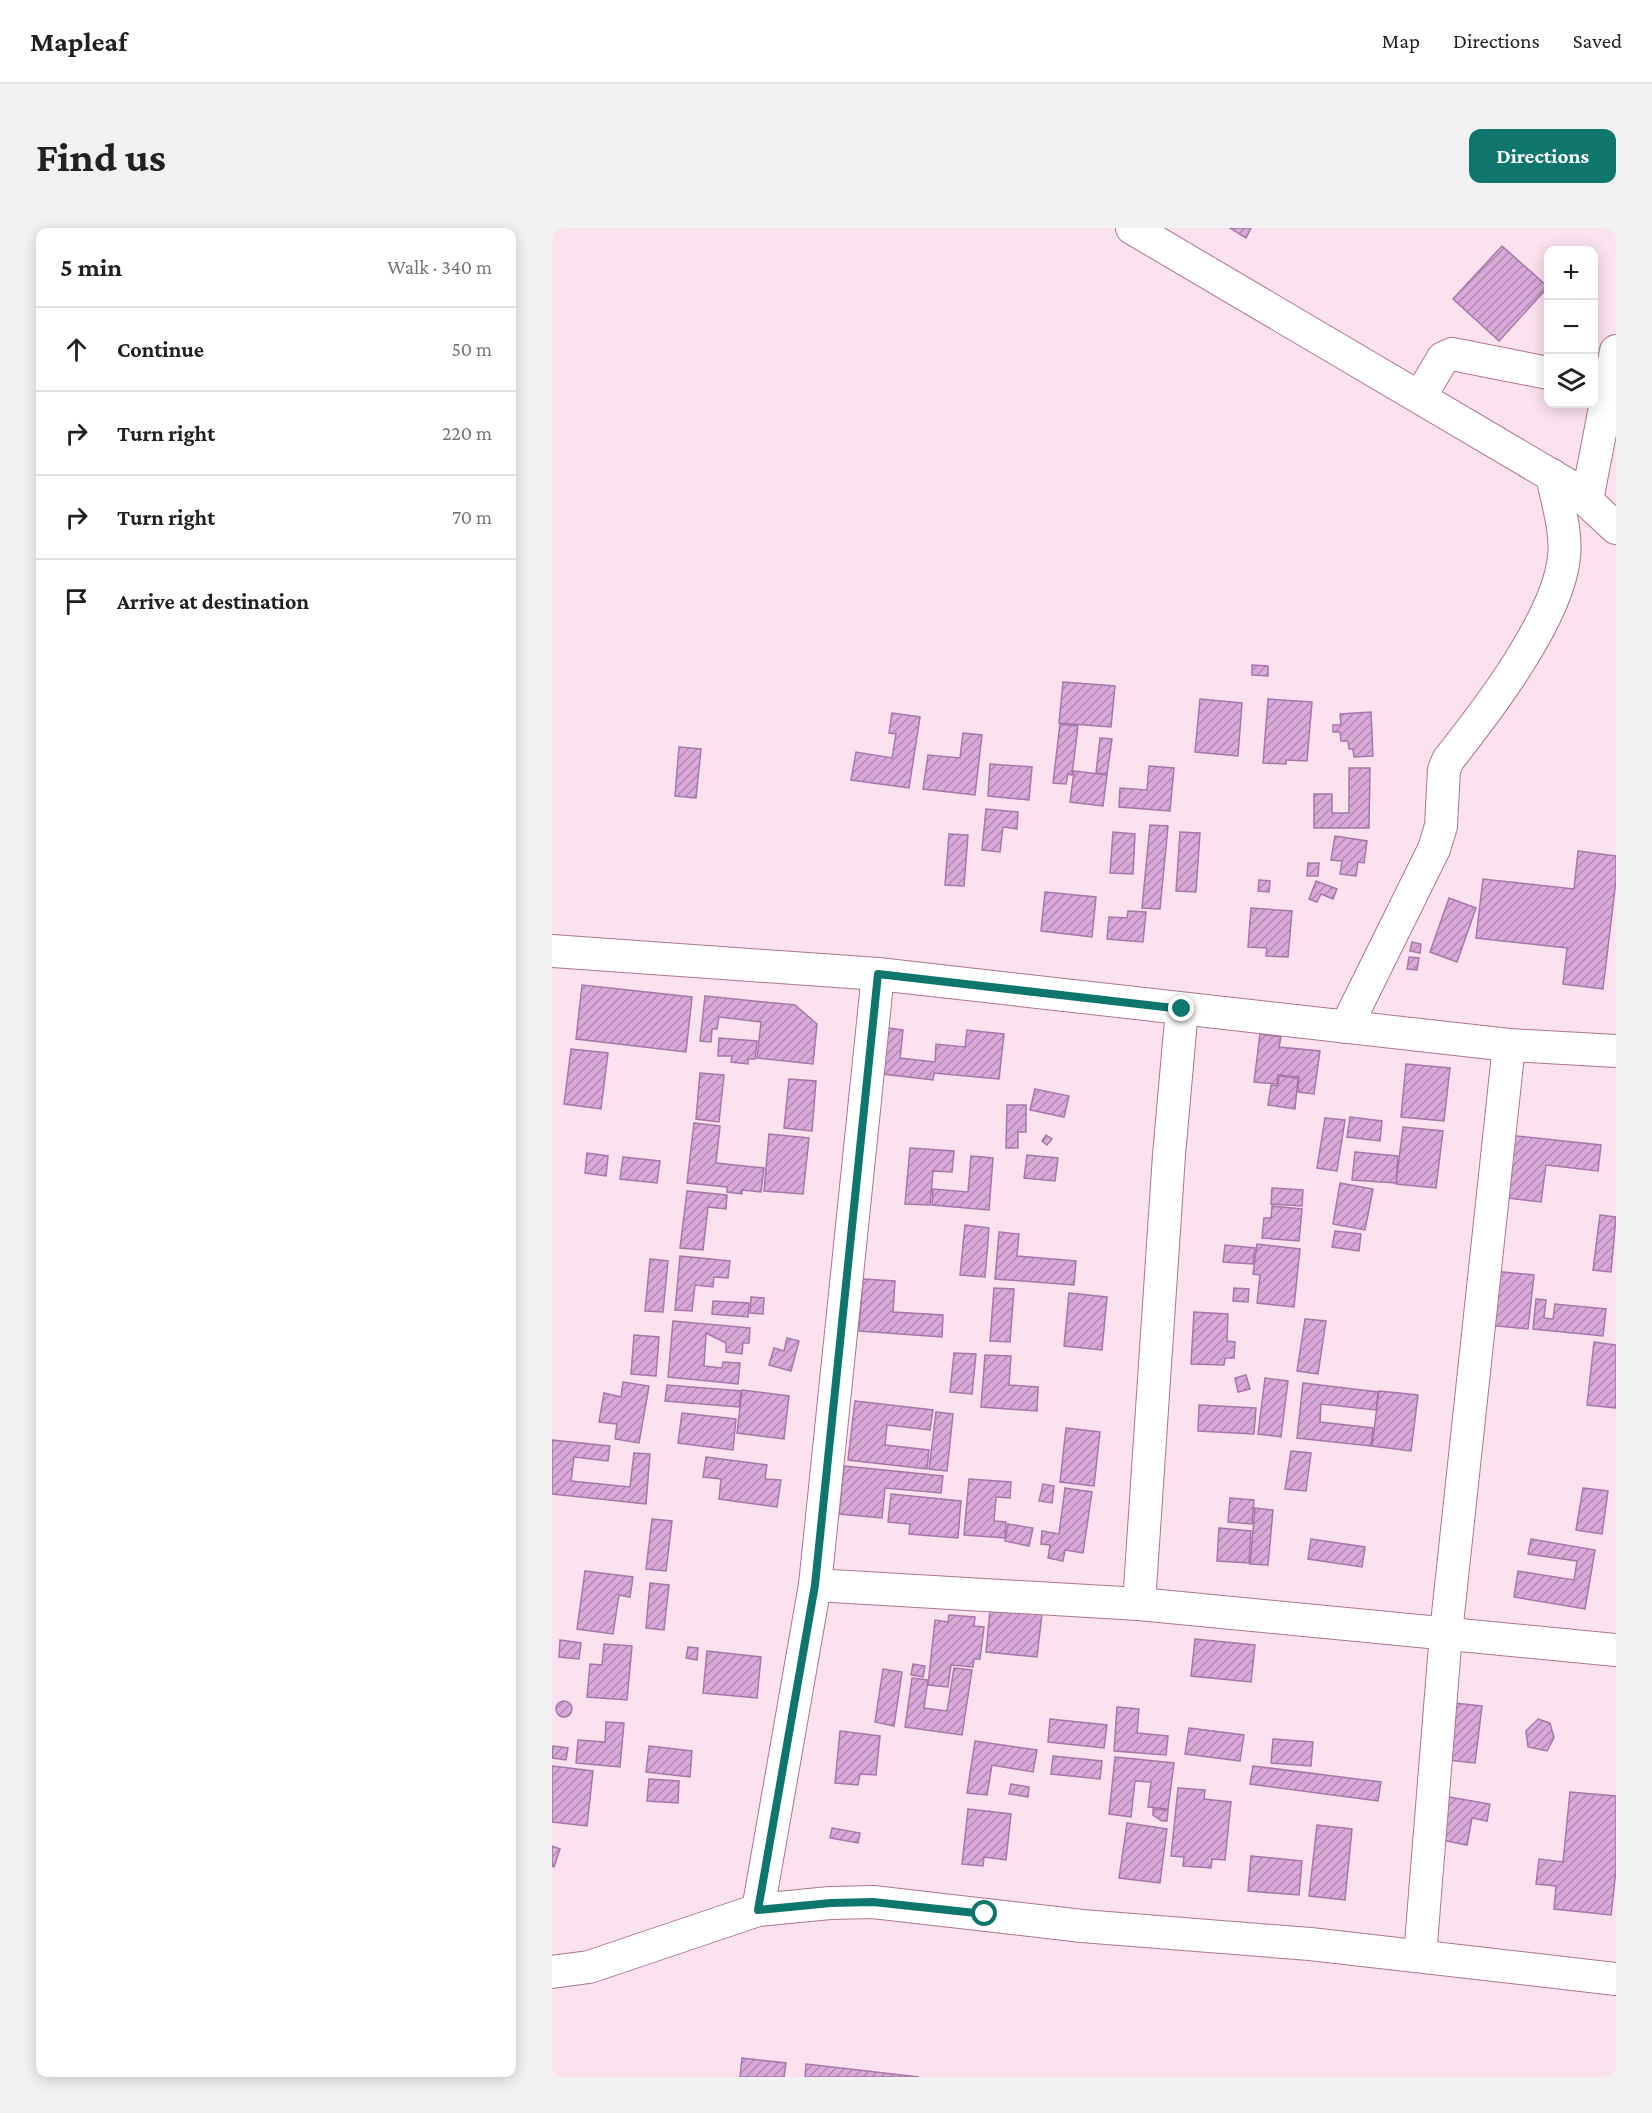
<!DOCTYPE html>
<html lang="en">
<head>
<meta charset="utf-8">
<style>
  :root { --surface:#fff; --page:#f2f2f2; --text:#202124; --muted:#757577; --line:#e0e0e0; --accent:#0f766e }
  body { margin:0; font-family:"Crimson Pro",serif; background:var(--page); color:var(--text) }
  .controls { position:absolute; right:18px; top:18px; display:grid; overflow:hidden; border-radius:12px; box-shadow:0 3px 15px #0003 }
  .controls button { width:54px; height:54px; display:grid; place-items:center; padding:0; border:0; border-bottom:2px solid var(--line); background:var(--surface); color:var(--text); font:30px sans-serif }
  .stop { position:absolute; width:18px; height:18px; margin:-14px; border:4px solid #0f766e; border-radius:50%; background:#fff }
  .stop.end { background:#0f766e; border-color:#fff; box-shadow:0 2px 6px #0008 }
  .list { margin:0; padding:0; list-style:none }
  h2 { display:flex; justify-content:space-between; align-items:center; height:78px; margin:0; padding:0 24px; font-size:26px }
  h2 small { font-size:20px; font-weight:400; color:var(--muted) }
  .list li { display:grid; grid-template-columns:39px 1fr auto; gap:18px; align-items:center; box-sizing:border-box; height:84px; padding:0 24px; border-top:2px solid var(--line) }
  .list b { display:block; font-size:22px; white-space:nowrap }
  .list em { font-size:20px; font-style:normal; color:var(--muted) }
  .icon { flex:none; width:33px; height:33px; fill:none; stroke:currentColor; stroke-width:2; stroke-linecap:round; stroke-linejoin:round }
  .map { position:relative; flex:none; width:1064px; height:1849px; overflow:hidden; border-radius:12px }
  header { display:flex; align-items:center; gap:36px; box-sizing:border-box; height:84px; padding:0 30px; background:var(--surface); border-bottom:2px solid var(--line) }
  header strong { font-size:28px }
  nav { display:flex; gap:33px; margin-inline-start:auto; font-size:21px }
  .intro { display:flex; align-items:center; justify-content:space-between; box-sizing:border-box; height:144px; padding:0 36px }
  h1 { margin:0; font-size:42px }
  .button { padding:15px 27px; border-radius:12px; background:var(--accent); color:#fff; font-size:21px; font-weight:700 }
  main { display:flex; gap:36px; padding:0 36px }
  aside { flex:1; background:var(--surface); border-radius:12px; box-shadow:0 3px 15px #0003 }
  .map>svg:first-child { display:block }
  .building { fill:url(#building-hatch); stroke:#a778a7; stroke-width:1.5 }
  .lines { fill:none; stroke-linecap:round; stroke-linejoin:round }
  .minor-casing { stroke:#af7393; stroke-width:34 }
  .minor { stroke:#fff; stroke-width:32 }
  .route { stroke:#0f766e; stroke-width:8 }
</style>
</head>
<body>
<header>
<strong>Mapleaf</strong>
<nav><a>Map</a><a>Directions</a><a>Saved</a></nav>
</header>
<div class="intro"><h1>Find us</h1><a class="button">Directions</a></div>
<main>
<aside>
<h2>5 min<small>Walk · 340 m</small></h2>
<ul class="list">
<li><svg class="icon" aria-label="ahead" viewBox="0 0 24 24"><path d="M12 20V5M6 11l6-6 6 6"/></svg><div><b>Continue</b></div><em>50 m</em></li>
<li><svg class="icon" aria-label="right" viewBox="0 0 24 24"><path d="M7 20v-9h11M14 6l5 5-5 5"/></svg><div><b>Turn right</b></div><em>220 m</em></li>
<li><svg class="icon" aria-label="right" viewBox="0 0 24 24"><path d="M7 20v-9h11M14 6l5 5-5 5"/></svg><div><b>Turn right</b></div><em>70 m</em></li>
<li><svg class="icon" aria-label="arrive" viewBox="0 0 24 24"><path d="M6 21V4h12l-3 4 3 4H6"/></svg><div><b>Arrive at destination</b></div></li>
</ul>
</aside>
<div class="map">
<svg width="1064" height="1849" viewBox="0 0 1064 1849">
  <defs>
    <pattern id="building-hatch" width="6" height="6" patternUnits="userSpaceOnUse" patternTransform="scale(1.5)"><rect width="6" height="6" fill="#daa9d9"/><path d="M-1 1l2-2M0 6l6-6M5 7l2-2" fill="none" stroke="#b28ab1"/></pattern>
  </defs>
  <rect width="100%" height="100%" fill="#fce1ee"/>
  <!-- building -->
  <g class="building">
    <polygon points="678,0 699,0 694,10"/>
    <polygon points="950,18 996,59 947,113 901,71"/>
    <polygon points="700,437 716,438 716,448 700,447"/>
    <polygon points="511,454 563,458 559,499 507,495"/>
    <polygon points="648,471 690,475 686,528 643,524"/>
    <polygon points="716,471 760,474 755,533 734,532 734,536 711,535"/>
    <polygon points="819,484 821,528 802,529 801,521 797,521 796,513 789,513 788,504 781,504 781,497 789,497 788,486"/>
    <polygon points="340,485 368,489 357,560 299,552 304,524 340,530 344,506 337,505"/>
    <polygon points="508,496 526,498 520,547 516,546 514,556 501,555"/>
    <polygon points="411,505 430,507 423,567 371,561 376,527 408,530"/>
    <polygon points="548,510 560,511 555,546 544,545"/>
    <polygon points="127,519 149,521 144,570 123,568"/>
    <polygon points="438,536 480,539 477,572 436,568"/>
    <polygon points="597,538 622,540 618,583 567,579 568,560 595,562"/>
    <polygon points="797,540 818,540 817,600 762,600 762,566 780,566 780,585 797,585"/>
    <polygon points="522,543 555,547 551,578 518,574"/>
    <polygon points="434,581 466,584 465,601 451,599 448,624 430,622"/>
    <polygon points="598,597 616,598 608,681 590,680"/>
    <polygon points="561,604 583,606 581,646 558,645"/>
    <polygon points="628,604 648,605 644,664 624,663"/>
    <polygon points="397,606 416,607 412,658 393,657"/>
    <polygon points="783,608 815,613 812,635 806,634 804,648 788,646 790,633 779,632"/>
    <polygon points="1026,623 1064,628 1064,652 1051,761 1011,756 1015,720 924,710 931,651 1022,661"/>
    <polygon points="756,635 767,635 766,648 755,648"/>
    <polygon points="707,652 718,653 717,664 706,663"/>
    <polygon points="764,653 785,661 781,671 769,666 765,674 757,671"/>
    <polygon points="493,664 544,669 540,709 489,703"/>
    <polygon points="897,670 924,680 905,734 878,724"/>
    <polygon points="699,680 740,683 736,729 714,728 715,720 696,719"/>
    <polygon points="576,683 594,684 591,714 555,711 557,689 575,690"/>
    <polygon points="860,714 869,716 868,725 858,723"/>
    <polygon points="857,729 867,730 865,742 855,741"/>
    <polygon points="30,757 140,769 134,824 24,811"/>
    <polygon points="153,768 243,777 265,796 261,836 205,830 209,794 167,789 165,801 160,801 159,814 148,813"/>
    <polygon points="336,800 351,802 348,830 383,834 384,816 413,819 415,802 452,806 447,851 382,845 381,852 331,846"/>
    <polygon points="708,806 729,809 727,819 768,823 762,866 746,864 747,849 726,847 725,856 702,854"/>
    <polygon points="167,810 205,813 203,831 196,831 196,836 179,834 180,828 166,828"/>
    <polygon points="19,821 56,825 49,881 12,876"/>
    <polygon points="854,836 898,840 892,893 849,889"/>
    <polygon points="148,845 172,847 167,894 144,891"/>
    <polygon points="727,848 746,850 743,881 716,877 719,857 726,858"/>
    <polygon points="237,851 264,853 260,903 232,900"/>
    <polygon points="483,861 517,868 512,889 478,882"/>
    <polygon points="455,877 474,877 474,904 466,904 466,920 454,920"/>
    <polygon points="798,889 830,893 828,913 795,909"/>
    <polygon points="773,890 793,892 785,943 765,940"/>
    <polygon points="142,895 168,898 164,935 212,940 209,964 190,962 190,966 175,964 175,959 135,955"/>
    <polygon points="851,899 891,903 884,960 844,956"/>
    <polygon points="217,906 257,910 251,966 212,963"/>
    <polygon points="494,907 500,911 495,917 490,913"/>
    <polygon points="955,907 1049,917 1046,943 994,937 989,974 948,969"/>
    <polygon points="358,920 402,923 400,944 381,943 378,977 353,976"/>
    <polygon points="803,924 846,928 844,955 800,952"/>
    <polygon points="35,925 56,928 54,948 33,945"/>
    <polygon points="475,927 506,930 503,953 472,950"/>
    <polygon points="419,928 441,930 437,982 380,977 381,961 416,964"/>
    <polygon points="71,929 108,933 105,955 68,951"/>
    <polygon points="788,955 821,961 813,1002 781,996"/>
    <polygon points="720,960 751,962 750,978 719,976"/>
    <polygon points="135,963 175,967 174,981 156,979 151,1022 128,1020"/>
    <polygon points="720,978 750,981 747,1013 710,1010 712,990 719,990"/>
    <polygon points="1048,987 1064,989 1059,1044 1041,1042"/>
    <polygon points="413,997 437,1000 433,1049 408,1047"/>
    <polygon points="783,1003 809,1006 807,1023 780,1019"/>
    <polygon points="447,1004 467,1006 465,1028 524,1033 522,1057 443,1051"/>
    <polygon points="705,1016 748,1021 742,1079 705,1075 708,1047 701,1046"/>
    <polygon points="673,1017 703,1020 701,1036 671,1034"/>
    <polygon points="128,1028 178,1033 176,1050 162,1049 161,1059 143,1057 140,1083 123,1082"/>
    <polygon points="98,1031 116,1033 111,1084 93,1083"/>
    <polygon points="941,1043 982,1047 976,1101 936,1097"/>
    <polygon points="311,1051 343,1053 341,1084 391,1087 390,1109 307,1103"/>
    <polygon points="442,1060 462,1061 458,1114 438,1113"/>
    <polygon points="682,1060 697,1061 696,1074 681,1073"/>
    <polygon points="517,1065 555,1069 550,1122 512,1118"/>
    <polygon points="199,1069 212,1070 211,1086 198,1085"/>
    <polygon points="984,1071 994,1072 992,1090 1001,1091 1003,1076 1054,1081 1051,1108 981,1101"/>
    <polygon points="161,1073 197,1075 196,1089 160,1086"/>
    <polygon points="642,1084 676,1086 675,1113 683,1114 682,1130 673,1130 672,1137 639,1136"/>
    <polygon points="753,1091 774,1093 766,1146 745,1143"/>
    <polygon points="121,1093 198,1100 197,1115 191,1115 190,1126 174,1124 174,1115 154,1105 152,1138 170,1140 171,1134 188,1135 186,1156 116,1149"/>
    <polygon points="82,1107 107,1109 104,1148 79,1146"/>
    <polygon points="235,1110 247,1113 239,1143 217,1137 222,1120 232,1123"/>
    <polygon points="1042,1114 1064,1117 1064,1180 1035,1177"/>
    <polygon points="402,1125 424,1126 420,1166 398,1164"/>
    <polygon points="433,1127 459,1128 457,1157 486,1159 485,1183 429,1179"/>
    <polygon points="694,1147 698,1161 686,1164 683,1150"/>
    <polygon points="713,1150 736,1153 729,1209 706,1206"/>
    <polygon points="71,1154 97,1158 87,1215 63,1211 65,1196 47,1194 52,1165 69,1169"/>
    <polygon points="751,1155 826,1164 824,1182 769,1176 768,1194 821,1200 819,1218 745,1210"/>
    <polygon points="115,1157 189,1163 187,1179 113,1173"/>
    <polygon points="190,1162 237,1168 232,1211 185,1205"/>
    <polygon points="827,1163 866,1167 859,1223 820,1218"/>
    <polygon points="303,1173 381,1182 378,1202 335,1197 333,1217 377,1222 375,1241 296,1232"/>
    <polygon points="647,1177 704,1180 702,1206 646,1203"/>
    <polygon points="384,1184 401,1186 395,1243 377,1241"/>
    <polygon points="130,1185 184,1191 181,1222 126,1215"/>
    <polygon points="514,1200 548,1204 542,1258 508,1254"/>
    <polygon points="0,1212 58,1218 56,1233 22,1229 19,1253 78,1259 82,1225 98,1226 94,1276 0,1266"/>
    <polygon points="739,1223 759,1225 754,1263 733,1261"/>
    <polygon points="154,1229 215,1237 213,1251 229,1252 225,1279 167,1271 169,1251 151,1249"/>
    <polygon points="292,1238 391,1248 389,1265 333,1260 330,1290 287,1286"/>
    <polygon points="417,1251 459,1254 458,1270 444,1269 442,1293 454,1294 453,1310 412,1307"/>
    <polygon points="491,1256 502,1258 500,1275 487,1273"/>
    <polygon points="513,1260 540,1264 531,1325 513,1322 511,1333 496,1330 498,1317 489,1316 490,1303 507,1306"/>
    <polygon points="1031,1260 1056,1263 1050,1306 1024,1302"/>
    <polygon points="339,1266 409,1273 406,1310 357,1306 358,1296 336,1294"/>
    <polygon points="678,1270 702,1272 700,1296 676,1294"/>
    <polygon points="703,1280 721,1282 716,1337 698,1336"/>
    <polygon points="100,1291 120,1293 114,1343 94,1341"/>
    <polygon points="456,1296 481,1300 477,1318 453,1313"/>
    <polygon points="667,1300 699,1303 697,1335 665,1333"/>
    <polygon points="759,1311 813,1319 810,1339 756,1331"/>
    <polygon points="979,1311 1043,1322 1033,1381 962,1369 966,1343 1022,1352 1025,1333 976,1326"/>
    <polygon points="33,1343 81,1349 78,1369 67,1367 61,1406 25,1401"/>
    <polygon points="98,1355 117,1357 112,1402 94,1400"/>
    <polygon points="438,1382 490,1386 485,1429 434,1424"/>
    <polygon points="397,1387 423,1389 422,1398 432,1399 428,1431 422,1431 421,1439 399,1437 396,1459 376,1457 383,1392 396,1394"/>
    <polygon points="643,1411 703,1417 699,1454 639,1448"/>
    <polygon points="8,1412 29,1415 27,1431 7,1429"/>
    <polygon points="52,1416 80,1418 75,1472 35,1469 38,1436 50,1437"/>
    <polygon points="136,1419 146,1420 145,1432 134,1430"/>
    <polygon points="155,1423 209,1429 205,1470 151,1465"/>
    <polygon points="361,1436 373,1438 371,1449 359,1447"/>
    <polygon points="402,1440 420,1442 410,1507 353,1499 360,1450 376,1452 372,1480 395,1483"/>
    <polygon points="331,1441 350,1444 342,1498 323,1494"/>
    <circle cx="12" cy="1481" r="8"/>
    <polygon points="902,1475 930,1478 923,1535 896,1532"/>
    <polygon points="565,1479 587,1481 585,1505 616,1508 614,1527 562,1523"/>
    <polygon points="498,1491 555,1497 552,1520 496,1514"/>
    <polygon points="986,1491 998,1495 1002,1510 995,1523 976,1519 974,1503"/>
    <polygon points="54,1494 72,1495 68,1539 24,1535 26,1512 53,1514"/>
    <polygon points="637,1500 692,1507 688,1533 633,1526"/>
    <polygon points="288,1503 328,1508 324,1547 308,1546 306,1557 283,1555"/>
    <polygon points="721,1511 761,1514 759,1538 719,1535"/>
    <polygon points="423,1513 485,1522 481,1544 440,1537 435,1567 415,1565"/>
    <polygon points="1,1518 16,1520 14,1532 0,1530"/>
    <polygon points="97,1518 140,1523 138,1549 94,1544"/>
    <polygon points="501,1528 550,1533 548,1551 499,1546"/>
    <polygon points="563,1529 622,1535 616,1581 596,1579 599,1554 583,1553 579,1589 557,1586"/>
    <polygon points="0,1538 41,1543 35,1598 0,1594"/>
    <polygon points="701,1538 829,1554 826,1573 698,1556"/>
    <polygon points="97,1551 127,1553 126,1575 95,1573"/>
    <polygon points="459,1556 477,1559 476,1569 457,1566"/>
    <polygon points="626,1560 653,1562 652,1571 679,1574 673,1632 660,1631 659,1640 631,1638 632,1629 619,1628"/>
    <polygon points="1018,1564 1064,1568 1064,1642 1059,1687 1002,1681 1004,1658 984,1656 987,1631 1011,1634"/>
    <polygon points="897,1569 938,1576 935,1593 920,1590 915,1617 889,1612"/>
    <polygon points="416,1581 459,1586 454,1632 432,1629 431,1638 410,1636"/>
    <polygon points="601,1581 616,1582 615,1593 610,1593 601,1587"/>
    <polygon points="575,1595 615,1601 608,1655 567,1650"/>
    <polygon points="765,1597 800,1601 793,1672 757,1668"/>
    <polygon points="280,1600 308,1605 306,1615 278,1610"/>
    <polygon points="0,1618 8,1621 2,1639 0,1638"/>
    <polygon points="699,1628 750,1633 747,1667 696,1663"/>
    <polygon points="190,1830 234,1835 232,1849 188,1849"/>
    <polygon points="254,1836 367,1849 253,1849"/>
  </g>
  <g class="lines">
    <defs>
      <g id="minor">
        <polyline points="580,0 1021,260 1064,300"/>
        <polyline points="868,169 891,130 900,126 996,145"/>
        <polyline points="1035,272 1064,123"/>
        <polyline points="0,723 326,746 957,817 1064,823"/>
        <path d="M794,799L882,621L889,598L892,542L896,532C934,484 1006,391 1012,329C1015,303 1005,273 1000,247"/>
        <polyline points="263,1357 587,1376 1064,1422"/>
        <polyline points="587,1376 617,927 630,781"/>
        <polyline points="206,1682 263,1357 326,746"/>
        <polyline points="868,1728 894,1405 957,817"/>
        <polyline points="0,1744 37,1739 206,1682 278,1675 321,1674 530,1698 758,1716 1064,1751"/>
      </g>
    </defs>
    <!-- minor casing -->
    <use href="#minor" class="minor-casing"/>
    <!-- minor -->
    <use href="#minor" class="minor"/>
  </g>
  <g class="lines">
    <!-- route -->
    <polyline class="route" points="433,1686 321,1674 279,1675 206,1682 263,1357 326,746 630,781"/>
  </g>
</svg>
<div class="controls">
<button>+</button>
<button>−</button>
<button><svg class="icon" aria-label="layers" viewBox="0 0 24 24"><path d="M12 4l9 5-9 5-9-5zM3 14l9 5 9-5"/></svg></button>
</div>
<div class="stop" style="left:433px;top:1686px"></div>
<div class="stop end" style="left:630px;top:781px"></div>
</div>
</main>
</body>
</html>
